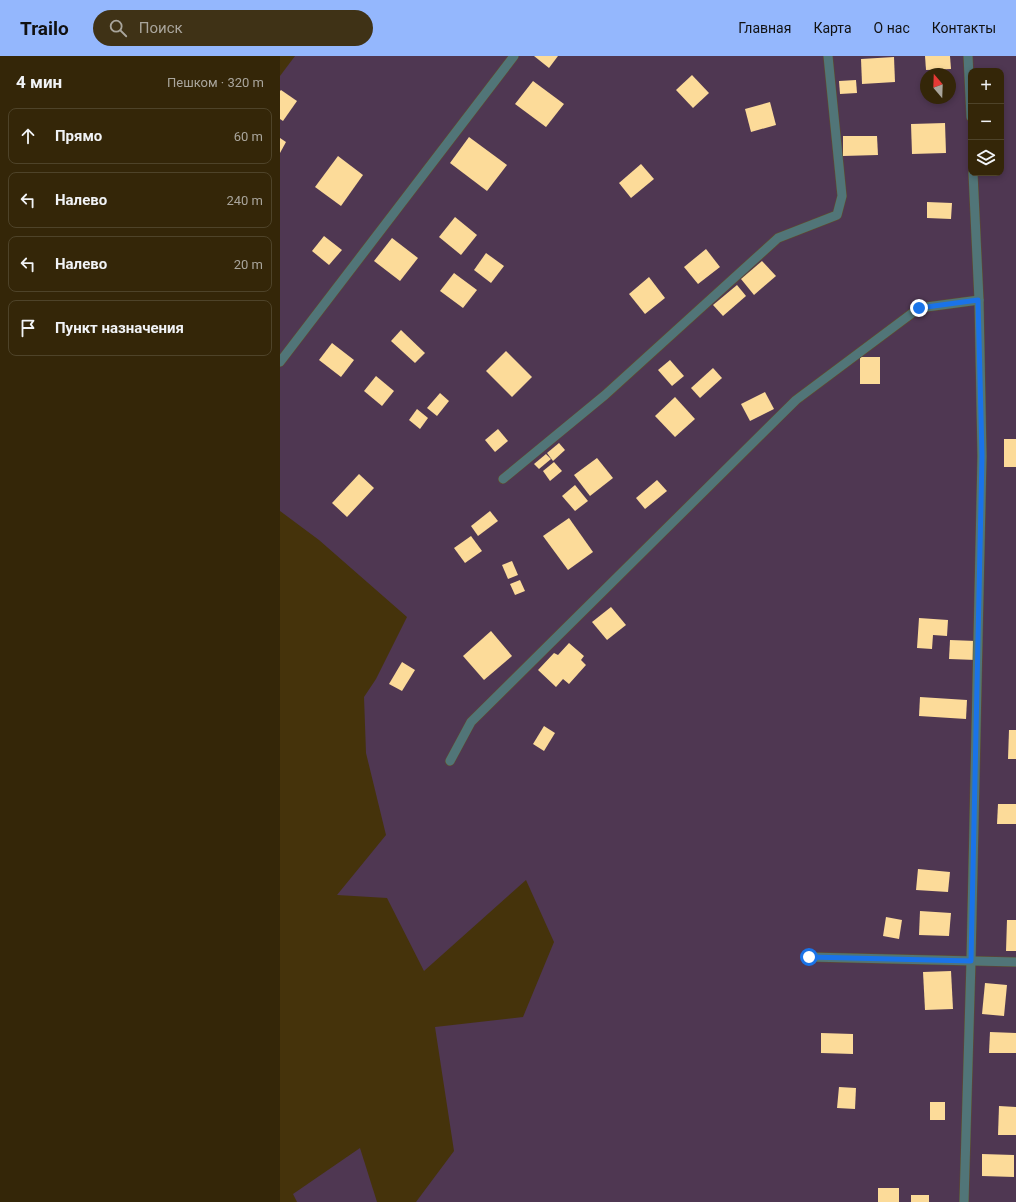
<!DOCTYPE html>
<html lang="ru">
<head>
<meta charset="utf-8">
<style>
  :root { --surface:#342608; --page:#3f3216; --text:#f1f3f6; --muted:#a9a59c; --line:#4e4329; --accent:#94b7fd }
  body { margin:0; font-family:Roboto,sans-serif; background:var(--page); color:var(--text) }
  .controls { position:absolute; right:12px; top:12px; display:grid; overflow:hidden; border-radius:8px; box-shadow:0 2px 6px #0003 }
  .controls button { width:36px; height:36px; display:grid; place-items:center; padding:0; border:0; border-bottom:1px solid var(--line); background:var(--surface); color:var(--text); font:20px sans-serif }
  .compass { position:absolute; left:640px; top:12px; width:36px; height:36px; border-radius:50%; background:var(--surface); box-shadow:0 2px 6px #0003; rotate:341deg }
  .stop { position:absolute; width:12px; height:12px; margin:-9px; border:3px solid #1a73e8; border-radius:50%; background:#fff }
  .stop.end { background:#1a73e8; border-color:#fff; box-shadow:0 1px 4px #0008 }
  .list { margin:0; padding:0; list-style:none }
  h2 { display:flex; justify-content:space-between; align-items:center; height:52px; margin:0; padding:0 16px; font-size:17px }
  h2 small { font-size:13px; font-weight:400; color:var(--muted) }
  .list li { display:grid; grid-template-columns:26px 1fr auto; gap:12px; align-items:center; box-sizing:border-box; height:56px; margin:0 8px 8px; padding:0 8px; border:1px solid var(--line); border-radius:8px }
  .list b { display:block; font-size:15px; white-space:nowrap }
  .list em { font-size:13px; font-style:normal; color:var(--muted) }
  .icon { flex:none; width:22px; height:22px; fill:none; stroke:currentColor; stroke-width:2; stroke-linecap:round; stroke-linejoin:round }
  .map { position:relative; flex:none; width:736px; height:1146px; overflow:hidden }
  header { display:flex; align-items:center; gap:24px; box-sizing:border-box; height:56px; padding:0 20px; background:var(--accent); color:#111 }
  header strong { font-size:19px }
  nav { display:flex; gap:22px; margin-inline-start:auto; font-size:14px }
  .search { width:280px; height:36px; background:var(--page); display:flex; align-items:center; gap:10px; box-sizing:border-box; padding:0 14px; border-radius:22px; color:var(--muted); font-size:15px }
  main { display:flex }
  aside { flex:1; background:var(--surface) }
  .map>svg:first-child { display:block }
  .green { fill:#4f3752; fill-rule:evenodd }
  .building { fill:#fcdb99 }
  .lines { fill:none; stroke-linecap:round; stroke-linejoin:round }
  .service-casing { stroke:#625028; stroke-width:10 }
  .service { stroke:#517578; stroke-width:9 }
  .route { stroke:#1a73e8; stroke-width:5 }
</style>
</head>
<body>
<header>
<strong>Trailo</strong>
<div class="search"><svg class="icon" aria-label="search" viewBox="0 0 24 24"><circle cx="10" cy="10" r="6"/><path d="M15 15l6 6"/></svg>Поиск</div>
<nav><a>Главная</a><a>Карта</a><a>О нас</a><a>Контакты</a></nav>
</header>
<main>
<aside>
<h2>4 мин<small>Пешком · 320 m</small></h2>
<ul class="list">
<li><svg class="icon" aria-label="ahead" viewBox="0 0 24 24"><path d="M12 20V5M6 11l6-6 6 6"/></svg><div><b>Прямо</b></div><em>60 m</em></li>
<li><svg class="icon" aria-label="left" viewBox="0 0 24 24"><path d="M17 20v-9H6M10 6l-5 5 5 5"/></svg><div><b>Налево</b></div><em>240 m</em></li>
<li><svg class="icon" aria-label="left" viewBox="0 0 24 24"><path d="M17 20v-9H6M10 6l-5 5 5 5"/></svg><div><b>Налево</b></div><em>20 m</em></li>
<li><svg class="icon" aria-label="arrive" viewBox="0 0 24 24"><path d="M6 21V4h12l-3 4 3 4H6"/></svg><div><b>Пункт назначения</b></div></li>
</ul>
</aside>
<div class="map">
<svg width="736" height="1146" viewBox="0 0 736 1146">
  <rect width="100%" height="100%" fill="#45330b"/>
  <!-- green -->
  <g class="green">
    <path d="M15,0H736V1146H136L174,1095L155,971L243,961L274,886L246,824L144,915L107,842L57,839L106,779L86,697L84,641L96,623L127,561L39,484L0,455V20ZM691,15H721V117H691ZM646,18H670V42H646Z"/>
    <polygon points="80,1092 97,1146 17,1146 13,1138"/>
  </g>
  <!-- building -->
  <g class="building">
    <polygon points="254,0 278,0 269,12"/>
    <polygon points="645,0 670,0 671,13 646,14"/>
    <polygon points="614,1 615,26 582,28 581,3"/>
    <polygon points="412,19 429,37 413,52 396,34"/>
    <polygon points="576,24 577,37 560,38 559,25"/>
    <polygon points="253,25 284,48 266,71 235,48"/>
    <polygon points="1,34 17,45 3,65 0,63 0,35"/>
    <polygon points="490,46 496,69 471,76 465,53"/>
    <polygon points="665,67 666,97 632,98 631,68"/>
    <polygon points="563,80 597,80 598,99 563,100"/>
    <polygon points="189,81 227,109 207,135 170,107"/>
    <polygon points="0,82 6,86 0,97"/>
    <polygon points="58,100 83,119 61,150 35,131"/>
    <polygon points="361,108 374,123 351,142 339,127"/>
    <polygon points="647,146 672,147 671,163 647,162"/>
    <polygon points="175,161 197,179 181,199 159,181"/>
    <polygon points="44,180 62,194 49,209 32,195"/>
    <polygon points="112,182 138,202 120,225 94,205"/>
    <polygon points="426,193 440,211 418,228 404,211"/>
    <polygon points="206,197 224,210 211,227 194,214"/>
    <polygon points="482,205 496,220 474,239 461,223"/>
    <polygon points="174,217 197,234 183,252 160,235"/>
    <polygon points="369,221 385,242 365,258 349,238"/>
    <polygon points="457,229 466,240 443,260 433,249"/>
    <polygon points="121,274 145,297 135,307 111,285"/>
    <polygon points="52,287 74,304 61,321 39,304"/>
    <polygon points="226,295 252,321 232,341 206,315"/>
    <rect x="580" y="301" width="20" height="27"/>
    <polygon points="390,304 404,320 392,330 378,314"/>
    <polygon points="433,312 442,322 420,342 411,332"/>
    <polygon points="96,320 114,335 102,350 84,335"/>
    <polygon points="485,336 494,353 470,365 461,348"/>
    <polygon points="160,337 169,345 157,360 147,352"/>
    <polygon points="395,341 415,363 395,381 375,360"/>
    <polygon points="137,353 148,362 140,373 129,364"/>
    <polygon points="218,373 228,385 215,396 205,384"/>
    <rect x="724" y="383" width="12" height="28"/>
    <polygon points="279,387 285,394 273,405 267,397"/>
    <polygon points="266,398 271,403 259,413 254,408"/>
    <polygon points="317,402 333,422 310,440 294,419"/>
    <polygon points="274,406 282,415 270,425 263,415"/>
    <polygon points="79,418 94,432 67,461 52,447"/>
    <polygon points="377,424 387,435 365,453 356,442"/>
    <polygon points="295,429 308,445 295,455 282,440"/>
    <polygon points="210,455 218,465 198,480 191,470"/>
    <polygon points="289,462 313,496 288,514 263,480"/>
    <polygon points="191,480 202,495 185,507 174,492"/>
    <polygon points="232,505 238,519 228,523 222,509"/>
    <polygon points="240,524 245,535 235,539 230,528"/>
    <polygon points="331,551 346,569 327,584 312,566"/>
    <polygon points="639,562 668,564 667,580 653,579 652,593 637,592"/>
    <polygon points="211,575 232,600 204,624 183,600"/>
    <polygon points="670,584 696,585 696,604 669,603"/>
    <polygon points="289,587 304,600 301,604 306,609 289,628 283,623 276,631 258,614 274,597 278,599"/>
    <polygon points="122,606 135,614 122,635 109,628"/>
    <polygon points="640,641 687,644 686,663 639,660"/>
    <polygon points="264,670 275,677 264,695 253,688"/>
    <polygon points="729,674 736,674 736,703 728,703"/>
    <polygon points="718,748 736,748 736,768 717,768"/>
    <polygon points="638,813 670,816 668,836 636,834"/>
    <polygon points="640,855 671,857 669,880 639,879"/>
    <polygon points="606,861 622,864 619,883 603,880"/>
    <polygon points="727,864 736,864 736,895 726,895"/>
    <polygon points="671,915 673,953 645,954 643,916"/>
    <polygon points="705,927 727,929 724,960 702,958"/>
    <polygon points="710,976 736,977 736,997 709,997"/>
    <polygon points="541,977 573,978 573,998 541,997"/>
    <polygon points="559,1031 576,1032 575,1053 557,1052"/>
    <rect x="650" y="1046" width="15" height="18"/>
    <polygon points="719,1050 736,1051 736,1079 718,1079"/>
    <polygon points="702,1098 734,1099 734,1121 702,1120"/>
    <rect x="598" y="1132" width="21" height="14"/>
    <rect x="631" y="1139" width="18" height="7"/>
  </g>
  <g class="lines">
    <defs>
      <g id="service">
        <polyline points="688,0 691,61"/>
        <polyline points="0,306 234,0"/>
        <polyline points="223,423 325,339 498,182 557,159 562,140 548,0"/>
        <polyline points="170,705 191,666 516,344 639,252 699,244"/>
        <polyline points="529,901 736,906"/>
        <polyline points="684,1146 691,905 702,400 699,244 693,117"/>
      </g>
    </defs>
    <!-- service casing -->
    <use href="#service" class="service-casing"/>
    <!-- service -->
    <use href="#service" class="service"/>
  </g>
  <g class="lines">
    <!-- route -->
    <polyline class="route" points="529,901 691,905 702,400 698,244 639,252"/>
  </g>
</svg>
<div class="controls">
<button>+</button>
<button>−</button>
<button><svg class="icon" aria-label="layers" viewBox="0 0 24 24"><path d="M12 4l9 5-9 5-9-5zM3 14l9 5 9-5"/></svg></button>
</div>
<svg class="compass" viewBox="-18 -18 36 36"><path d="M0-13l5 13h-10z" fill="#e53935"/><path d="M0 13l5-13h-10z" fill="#a9a59c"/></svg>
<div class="stop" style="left:529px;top:901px"></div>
<div class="stop end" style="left:639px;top:252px"></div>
</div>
</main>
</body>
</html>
